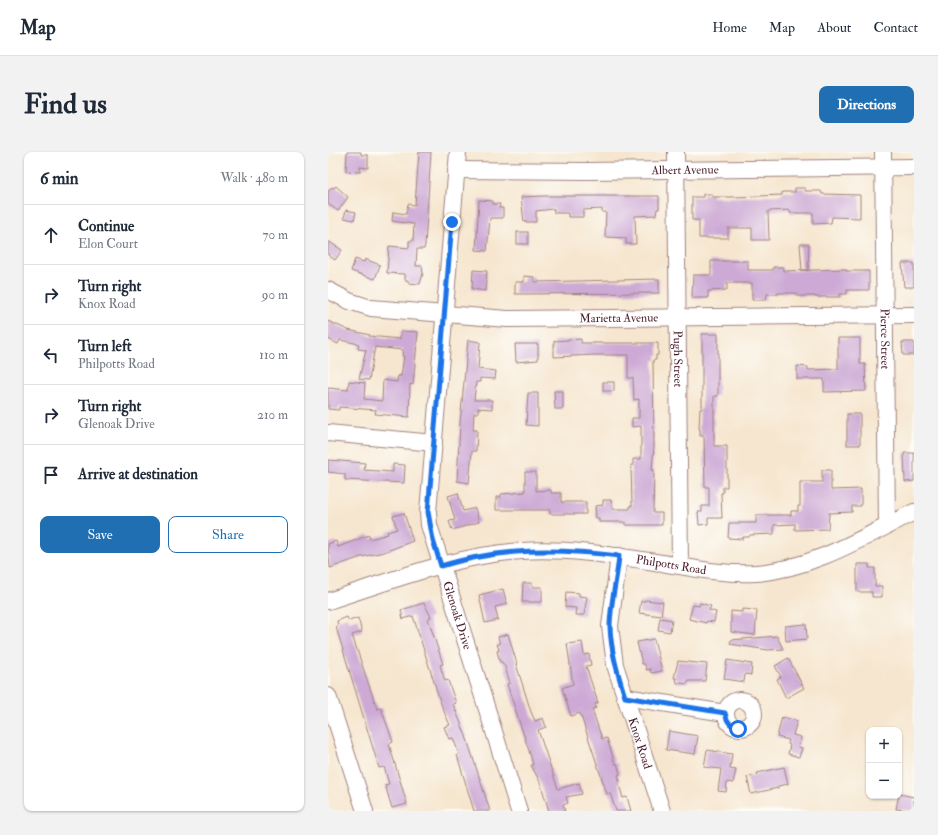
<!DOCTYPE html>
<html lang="en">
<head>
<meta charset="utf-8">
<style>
  :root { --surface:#fff; --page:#f2f2f3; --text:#1f2937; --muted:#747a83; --line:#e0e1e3; --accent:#1f6fb2 }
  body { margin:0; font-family:"IM FELL Double Pica",serif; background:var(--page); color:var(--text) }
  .controls { position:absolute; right:12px; bottom:12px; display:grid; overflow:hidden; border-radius:8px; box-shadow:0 1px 3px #0004 }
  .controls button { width:36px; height:36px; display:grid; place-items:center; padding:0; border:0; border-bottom:1px solid var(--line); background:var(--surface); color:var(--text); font:20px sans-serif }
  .stop { position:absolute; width:12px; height:12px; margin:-9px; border:3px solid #1a73e8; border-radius:50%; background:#fff }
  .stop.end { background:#1a73e8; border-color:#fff; box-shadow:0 1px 4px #0008 }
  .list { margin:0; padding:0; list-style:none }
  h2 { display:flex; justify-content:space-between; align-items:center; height:52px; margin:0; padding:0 16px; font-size:17px }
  h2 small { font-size:13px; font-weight:400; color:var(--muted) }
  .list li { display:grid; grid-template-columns:26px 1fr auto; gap:12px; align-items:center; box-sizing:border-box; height:60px; padding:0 16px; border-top:1px solid var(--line) }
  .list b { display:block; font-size:15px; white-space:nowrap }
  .list p { margin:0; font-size:13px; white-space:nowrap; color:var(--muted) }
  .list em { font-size:13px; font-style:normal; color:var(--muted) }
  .actions { display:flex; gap:8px; padding:12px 16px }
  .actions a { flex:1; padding:9px 0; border:1px solid var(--accent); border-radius:8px; text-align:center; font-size:14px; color:var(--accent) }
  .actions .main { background:var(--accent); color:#fff }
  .icon { flex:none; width:22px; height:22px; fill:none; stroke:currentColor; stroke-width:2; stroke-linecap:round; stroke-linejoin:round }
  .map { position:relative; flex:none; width:586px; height:659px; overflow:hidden; border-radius:8px }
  header { display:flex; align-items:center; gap:24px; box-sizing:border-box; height:56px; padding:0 20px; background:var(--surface); border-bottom:1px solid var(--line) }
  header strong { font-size:19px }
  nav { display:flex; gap:22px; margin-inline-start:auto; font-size:14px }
  .intro { display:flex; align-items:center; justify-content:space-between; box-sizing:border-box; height:96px; padding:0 24px }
  h1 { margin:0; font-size:28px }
  .button { padding:10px 18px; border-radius:8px; background:var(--accent); color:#fff; font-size:14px; font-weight:700 }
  main { display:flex; gap:24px; padding:0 24px }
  aside { flex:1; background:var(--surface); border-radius:8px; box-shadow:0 1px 3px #0004 }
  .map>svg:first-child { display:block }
  .building { fill:#cdaad6 }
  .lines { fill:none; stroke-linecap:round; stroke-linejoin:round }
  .minor-casing { stroke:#a0827d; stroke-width:18 }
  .minor { stroke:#fff; stroke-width:16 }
  .route { stroke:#1a73e8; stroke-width:5 }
  .labels { text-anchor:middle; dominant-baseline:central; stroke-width:3; stroke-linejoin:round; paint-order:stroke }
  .street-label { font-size:12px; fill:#4a1f2b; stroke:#fdfcf7 }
</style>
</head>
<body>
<header>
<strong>Map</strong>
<nav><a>Home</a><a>Map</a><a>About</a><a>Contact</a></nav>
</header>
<div class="intro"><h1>Find us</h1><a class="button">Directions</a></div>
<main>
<aside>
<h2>6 min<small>Walk · 480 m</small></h2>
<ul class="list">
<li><svg class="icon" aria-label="ahead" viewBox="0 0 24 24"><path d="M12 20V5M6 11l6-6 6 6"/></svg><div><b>Continue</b><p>Elon Court</p></div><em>70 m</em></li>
<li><svg class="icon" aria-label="right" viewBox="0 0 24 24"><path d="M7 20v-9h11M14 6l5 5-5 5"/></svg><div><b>Turn right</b><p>Knox Road</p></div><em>90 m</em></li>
<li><svg class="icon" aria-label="left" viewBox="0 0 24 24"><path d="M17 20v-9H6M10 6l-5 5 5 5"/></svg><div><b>Turn left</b><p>Philpotts Road</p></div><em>110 m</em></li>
<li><svg class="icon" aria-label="right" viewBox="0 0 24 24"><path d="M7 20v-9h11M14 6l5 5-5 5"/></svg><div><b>Turn right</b><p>Glenoak Drive</p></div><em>210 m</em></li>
<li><svg class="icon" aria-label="arrive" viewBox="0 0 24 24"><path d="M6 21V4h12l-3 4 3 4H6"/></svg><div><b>Arrive at destination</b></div></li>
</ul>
<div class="actions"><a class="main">Save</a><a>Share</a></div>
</aside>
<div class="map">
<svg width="586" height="659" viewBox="0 0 586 659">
  <rect width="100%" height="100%" fill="#fdfcf7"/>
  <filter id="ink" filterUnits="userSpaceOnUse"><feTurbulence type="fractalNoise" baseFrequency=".025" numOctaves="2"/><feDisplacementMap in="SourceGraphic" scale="8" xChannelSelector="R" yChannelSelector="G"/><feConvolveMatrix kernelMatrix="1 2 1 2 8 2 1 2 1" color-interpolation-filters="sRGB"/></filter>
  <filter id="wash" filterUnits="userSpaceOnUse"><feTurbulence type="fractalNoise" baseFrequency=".012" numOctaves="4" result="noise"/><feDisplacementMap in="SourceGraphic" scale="16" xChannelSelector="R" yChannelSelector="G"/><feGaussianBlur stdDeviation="0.9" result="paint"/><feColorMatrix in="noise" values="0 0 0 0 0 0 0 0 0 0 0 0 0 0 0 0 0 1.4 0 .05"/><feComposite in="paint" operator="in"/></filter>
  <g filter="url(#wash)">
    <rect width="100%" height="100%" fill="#f6e6cf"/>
    <g id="blocks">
      <!-- building -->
      <g class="building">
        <polygon points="19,0 33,0 33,3 40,3 40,16 32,15 32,20 18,19"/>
        <polygon points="91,0 103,0 97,93 96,97 89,97 88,114 94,114 95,121 92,132 80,131 80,128 77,128 77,122 59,121 61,94 81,96 81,89 85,89 86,72 64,69 65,60 78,62 80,52 87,53"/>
        <polygon points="8,34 20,45 10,59 0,52 0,40 4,35 6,36"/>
        <polygon points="467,36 477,36 477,39 493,39 494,42 532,43 532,66 504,65 503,71 485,72 485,61 462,61 462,58 440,59 441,88 424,88 424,76 400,76 400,86 371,86 371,68 364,68 364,45 375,45 375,42 384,42 384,45 406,45 454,43 454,40 467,40"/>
        <polygon points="216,44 331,44 331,57 329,57 328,63 307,64 308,92 298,92 298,86 277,85 278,60 274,60 274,57 255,58 255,65 240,65 240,61 226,61 226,57 208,59 208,70 196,70 193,45"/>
        <polygon points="151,48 165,49 165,52 172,52 171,56 175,56 175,66 162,66 159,99 148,98"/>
        <polygon points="18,58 28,60 26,68 16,66"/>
        <rect x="189" y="80" width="11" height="12"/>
        <polygon points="0,89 14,98 7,108 0,103"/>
        <polygon points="472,92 481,92 480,118 474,118"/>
        <polygon points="27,107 36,110 37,107 52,113 47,127 23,119"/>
        <polygon points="383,109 420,109 420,118 445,118 445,115 455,115 455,119 518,117 518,119 541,119 541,138 519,138 519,142 512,142 512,145 487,145 487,144 469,144 469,141 450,141 450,142 439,142 438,148 424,148 424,131 399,131 399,138 380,139 380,146 364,146 365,123 383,123"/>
        <polygon points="574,111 586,111 586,135 576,135"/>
        <polygon points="145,118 159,119 157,139 144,137"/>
        <polygon points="196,124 206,125 206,130 331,127 331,141 187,142 187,130 196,130"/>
        <polygon points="0,169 20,178 42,183 41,184 72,187 73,179 90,180 85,233 82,232 81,265 47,262 48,258 11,255 11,258 0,257 0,236 20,238 21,229 37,231 36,247 54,249 55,228 69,230 70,224 73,224 76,204 74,204 75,198 47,195 41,228 31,227 38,198 30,197 31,192 12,188 10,192 0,187"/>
        <polygon points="374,182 390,182 390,244 386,244 386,294 399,294 399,335 395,335 395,341 393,341 394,366 380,366 380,372 371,373 370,360 374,360 374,354 381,354 381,335 377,335 376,284 372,284 372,277 371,277 372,257 374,257"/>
        <polygon points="510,186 532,186 532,212 537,212 538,239 496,240 496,227 469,227 469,214 480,215 480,218 510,217"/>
        <polygon points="253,187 253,191 330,191 330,203 328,203 328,208 325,208 326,294 324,318 326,318 325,361 334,361 334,373 297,373 297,370 271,370 271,366 268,366 267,354 275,353 275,348 283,348 284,357 302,357 302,353 304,354 303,313 305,313 305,307 313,307 313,274 304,275 304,266 311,266 311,247 306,248 305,226 300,226 300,203 266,203 226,205 226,189"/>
        <polygon points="140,188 152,190 150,217 168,219 167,227 152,226 152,230 148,230 146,248 164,248 164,257 150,256 150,261 146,261 145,278 149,278 148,299 144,299 141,331 129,329 132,271"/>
        <polygon points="574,190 586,190 586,203 575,203"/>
        <polygon points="187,192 210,192 210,208 188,210"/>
        <rect x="275" y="230" width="11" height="9"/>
        <polygon points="226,239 235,239 235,257 227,257"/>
        <polygon points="200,241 210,241 210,274 198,273"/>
        <rect x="519" y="262" width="13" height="31"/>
        <polygon points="576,301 586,301 586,329 577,330"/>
        <polygon points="0,308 37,311 36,318 65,320 65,312 77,313 76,331 17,328 17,322 0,320"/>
        <polygon points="494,318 503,318 503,338 533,337 533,354 524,354 524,360 501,361 500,377 467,378 467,372 446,373 446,382 422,383 421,385 415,385 415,387 400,386 401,371 428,371 428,363 463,363 463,359 470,359 470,354 472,354 472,330 494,330"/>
        <polygon points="197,320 208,320 208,339 223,338 223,341 233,341 233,350 258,350 258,362 222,362 222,358 168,358 168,345 173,345 173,342 197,340"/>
        <polygon points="130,341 135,359 147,356 151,370 124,378 121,369 127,368 120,344"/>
        <polygon points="76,361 85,389 56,400 33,405 2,416 0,392 8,389 10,395 41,383 42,387 60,382 59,380 69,377 65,364"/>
        <polygon points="529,412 541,412 541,416 547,416 547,434 554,434 554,445 544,445 544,440 529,440"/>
        <polygon points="195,431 204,431 204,435 214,435 214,450 194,450"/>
        <polygon points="175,437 179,452 167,455 170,468 157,471 151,443"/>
        <polygon points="238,440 251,441 251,444 259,445 256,463 247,463 248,456 237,455"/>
        <polygon points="317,448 335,450 333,464 311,461 313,449 317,449"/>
        <polygon points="96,451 103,465 100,467 115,512 112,513 117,529 120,528 124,540 128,551 125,552 138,584 162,659 146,659 129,603 131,602 125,586 121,587 116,575 122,573 114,555 85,464 75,467 73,458"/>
        <polygon points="372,451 383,454 381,458 388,460 386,470 379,469 378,471 361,467 365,453 371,454"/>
        <polygon points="414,457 429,458 427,483 403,480 403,459 414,460"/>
        <polygon points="19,465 21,469 30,466 34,480 24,483 49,557 53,556 65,590 61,592 79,652 64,656 57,633 61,632 56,615 51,616 8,475 10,474 9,469"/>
        <polygon points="332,466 344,468 342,480 330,478"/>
        <polygon points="478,472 479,487 458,489 457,474"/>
        <polygon points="180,482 189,512 188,512 203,560 207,569 215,566 218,575 210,578 230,637 251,631 254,642 238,645 240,651 235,653 237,659 221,659 212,630 203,613 205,613 203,605 179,532 182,531 177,515 174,510 172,510 169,499 171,498 169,492 172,492 170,485"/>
        <polygon points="449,484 455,497 440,498 402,492 403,488"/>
        <polygon points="326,487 334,519 323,521 322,517 318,518 317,512 314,512 309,490"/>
        <polygon points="254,490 256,503 261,502 263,513 258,514 270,551 267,552 268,556 264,557 274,587 279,586 287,612 289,611 292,622 290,623 292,629 290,629 295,646 299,645 303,659 288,659 282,641 279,642 252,561 243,564 234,536 245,532 239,492"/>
        <polygon points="460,506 476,536 458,546 449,527 453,525 447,514"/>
        <polygon points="399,508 424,512 423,523 417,522 416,530 396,527"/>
        <polygon points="350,509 379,512 377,529 361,529 359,532 349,531 348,526 346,526"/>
        <polygon points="454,565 469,569 465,583 473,585 470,595 474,596 471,605 460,602 462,593 460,592 461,588 449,585"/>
        <polygon points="341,579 370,584 367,602 338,598"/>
        <polygon points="379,598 404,602 402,617 408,618 405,631 399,630 398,640 390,639 393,617 376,615"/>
        <polygon points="456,615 460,632 450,634 450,636 423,642 419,625 430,623 429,621"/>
        <polygon points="571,642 586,645 586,659 568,657"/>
      </g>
    </g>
  </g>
  <g filter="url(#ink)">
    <use href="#blocks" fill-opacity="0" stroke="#a0827d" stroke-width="1"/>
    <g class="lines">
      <defs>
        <g id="minor">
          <path id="s1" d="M130,0L100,360L101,373L191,659"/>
          <path id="s2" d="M348,0L352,414"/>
          <path id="s3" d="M555,0L559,373"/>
          <path id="s4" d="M128,18L259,19L586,15"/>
          <path id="s5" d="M0,138L21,149L43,156L179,167L586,163"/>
          <polyline points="0,281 106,291"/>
          <path id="s6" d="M291,404L282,474L287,513L334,659"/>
          <path id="s7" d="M0,449C63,429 128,403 194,399C241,396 288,404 334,411C365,416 396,423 428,421C484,417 536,385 586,360"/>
          <polyline points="0,544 37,659"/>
          <polyline points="297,545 397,561"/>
          <circle cx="412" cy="562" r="14"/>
        </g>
      </defs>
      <!-- minor casing -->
      <use href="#minor" class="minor-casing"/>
      <!-- minor -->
      <use href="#minor" class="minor"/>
    </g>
  </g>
  <g class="lines" filter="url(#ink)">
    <!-- route -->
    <path class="route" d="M124,70L100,360L105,388L113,414C172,396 230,396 291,404C289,428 282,452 282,475C283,500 290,522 297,545L397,561C399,570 402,573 410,577"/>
  </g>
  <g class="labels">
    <!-- street labels -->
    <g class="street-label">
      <text stroke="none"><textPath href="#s4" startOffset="229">Albert Avenue</textPath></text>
      <text stroke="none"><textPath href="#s5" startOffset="295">Marietta Avenue</textPath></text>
      <text stroke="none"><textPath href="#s3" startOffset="187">Pierce Street</textPath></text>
      <text stroke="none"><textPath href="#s2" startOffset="207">Pugh Street</textPath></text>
      <text stroke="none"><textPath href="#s7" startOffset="351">Philpotts Road</textPath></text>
      <text stroke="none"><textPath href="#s1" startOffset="469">Glenoak Drive</textPath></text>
      <text stroke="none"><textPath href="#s6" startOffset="192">Knox Road</textPath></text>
    </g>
  </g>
</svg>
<div class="controls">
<button>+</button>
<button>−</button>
</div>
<div class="stop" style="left:410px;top:577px"></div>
<div class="stop end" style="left:124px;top:70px"></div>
</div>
</main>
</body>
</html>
